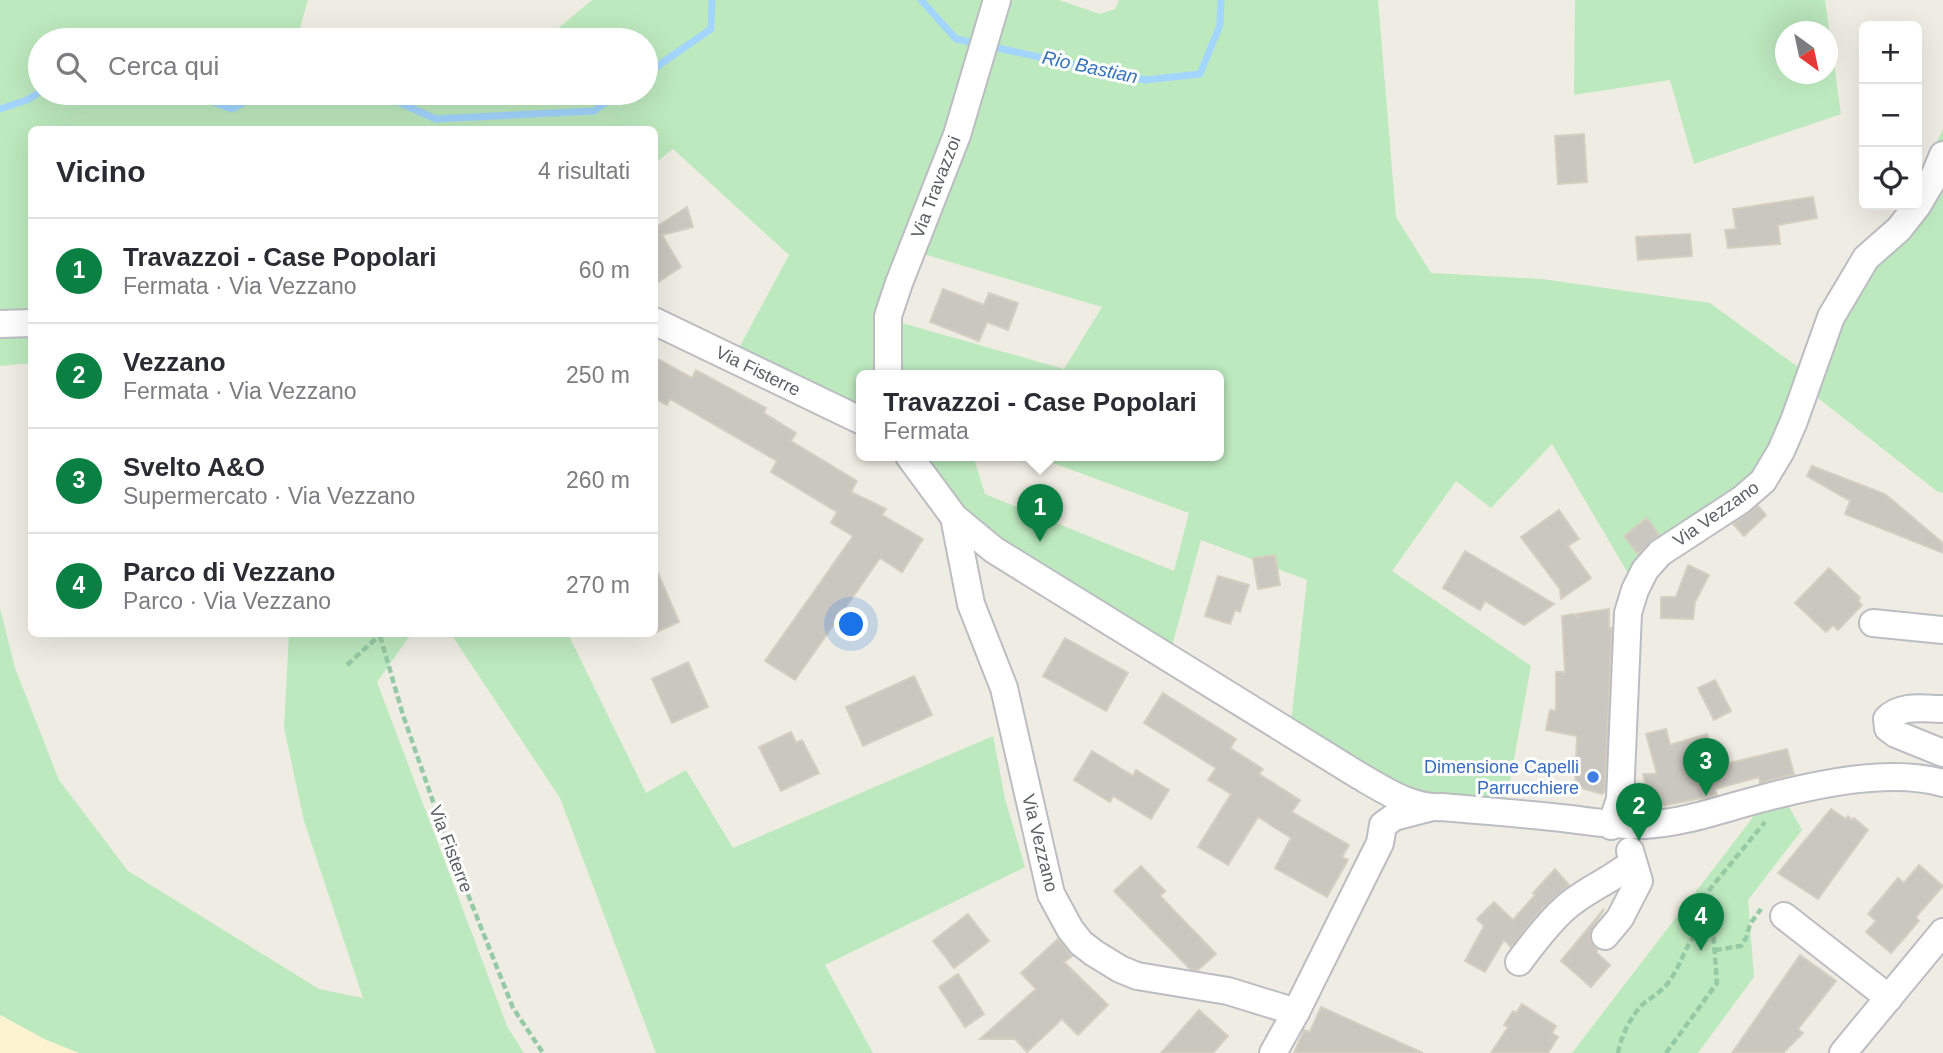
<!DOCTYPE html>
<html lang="it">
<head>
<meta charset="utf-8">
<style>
  :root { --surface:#fff; --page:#f7f7f7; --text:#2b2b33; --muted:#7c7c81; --line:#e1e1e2; --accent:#0b8043 }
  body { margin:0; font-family:Arial,sans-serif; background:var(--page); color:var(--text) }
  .controls { position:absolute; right:21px; top:21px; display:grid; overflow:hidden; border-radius:10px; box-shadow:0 7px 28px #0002 }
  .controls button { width:63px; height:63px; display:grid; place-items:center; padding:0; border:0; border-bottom:2px solid var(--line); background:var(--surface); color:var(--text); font:35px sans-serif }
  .compass { position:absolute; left:1775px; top:21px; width:63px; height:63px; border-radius:50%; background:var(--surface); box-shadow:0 7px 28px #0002; rotate:147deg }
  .you { position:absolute; left:852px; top:625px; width:24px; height:24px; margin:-18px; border:5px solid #fff; border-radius:50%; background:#1a73e8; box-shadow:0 0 0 10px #1a73e833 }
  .badge { display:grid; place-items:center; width:46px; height:46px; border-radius:50%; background:var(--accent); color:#fff; font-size:23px; font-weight:700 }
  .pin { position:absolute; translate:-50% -58px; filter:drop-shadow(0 2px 4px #0008) }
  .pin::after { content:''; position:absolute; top:37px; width:24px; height:21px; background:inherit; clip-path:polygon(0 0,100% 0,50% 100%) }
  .popup { position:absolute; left:856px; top:370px; width:368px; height:91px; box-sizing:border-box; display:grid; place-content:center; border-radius:10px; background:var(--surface); filter:drop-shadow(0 2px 5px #0005); font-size:23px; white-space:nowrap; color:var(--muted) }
  .popup b { font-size:26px; color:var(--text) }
  .popup::after { content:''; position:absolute; left:50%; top:100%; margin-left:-14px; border:14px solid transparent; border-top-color:var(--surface) }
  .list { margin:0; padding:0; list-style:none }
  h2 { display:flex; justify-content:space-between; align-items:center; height:91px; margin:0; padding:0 28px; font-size:30px }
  h2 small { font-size:23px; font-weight:400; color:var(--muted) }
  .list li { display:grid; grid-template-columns:46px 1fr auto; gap:21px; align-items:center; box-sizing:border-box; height:105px; padding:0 28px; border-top:2px solid var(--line) }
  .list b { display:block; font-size:26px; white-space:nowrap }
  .list p { margin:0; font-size:23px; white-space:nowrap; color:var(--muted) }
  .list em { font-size:23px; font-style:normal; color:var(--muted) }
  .icon { flex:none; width:38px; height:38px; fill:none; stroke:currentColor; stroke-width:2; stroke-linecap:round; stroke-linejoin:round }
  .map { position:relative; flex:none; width:1943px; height:1053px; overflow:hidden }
  .search { position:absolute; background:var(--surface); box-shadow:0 7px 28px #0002; left:28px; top:28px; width:630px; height:77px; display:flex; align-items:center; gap:18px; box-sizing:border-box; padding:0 24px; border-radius:38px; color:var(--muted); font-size:26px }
  .panel { position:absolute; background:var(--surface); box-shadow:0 7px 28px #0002; left:28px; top:126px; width:630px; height:511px; border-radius:10px }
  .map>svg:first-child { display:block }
  .green { fill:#bde9be; fill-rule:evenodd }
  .sand { fill:#fdf3d0 }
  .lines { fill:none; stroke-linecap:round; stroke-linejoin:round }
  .stream { stroke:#a3d6ff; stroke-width:7 }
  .building { fill:#cac6c0; stroke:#d5cfc1; stroke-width:2 }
  .minor-casing { stroke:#bbbdc3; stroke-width:30 }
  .path { stroke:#95caa6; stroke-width:4.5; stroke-dasharray:7 3.5; stroke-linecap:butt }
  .minor { stroke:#fff; stroke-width:26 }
  .shop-dot { fill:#3f7fe0; stroke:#fff; stroke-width:2.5 }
  .labels { text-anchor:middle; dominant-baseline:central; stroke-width:6; stroke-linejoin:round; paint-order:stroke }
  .street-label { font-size:18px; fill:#5b5f65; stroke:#fff }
  .shop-label { font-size:18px; fill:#366cbe; stroke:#fff; text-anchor:end }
  .water-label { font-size:19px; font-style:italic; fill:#3775ba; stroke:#fff }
</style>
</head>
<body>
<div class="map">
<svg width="1943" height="1053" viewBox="0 0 1943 1053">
  <rect width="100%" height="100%" fill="#efede3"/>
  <!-- green -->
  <g class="green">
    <path d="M0,0H308L298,34L534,40H40V93H646V40H544L592,0H1059L1100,14L1115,9L1119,0H1378L1396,217L1431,273L1542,279L1710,303L1798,367L1849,260L1906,208L1943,129V493L1938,492L1814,395L1767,487L1629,575L1552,444L1491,508L1456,481L1392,571L1531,666L1505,808L1414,792L1291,722L1307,580L1201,540L1172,646L965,519L941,490L926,456H973L985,494L1174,571L1189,513L1034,456H1218V376H862L861,410L740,346L789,255L673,149L655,163L654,130H32L31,363L0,366ZM920,253L1102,307L1064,369L895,321Z"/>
    <path d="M1575,0H1825L1841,114L1694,164L1670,80L1574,95ZM1786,32H1828V74H1786Z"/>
    <polygon points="0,608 15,668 59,780 128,871 319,989 363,998 304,821 284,728 289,634 411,634 377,682 507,1026 524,1053 79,1053 46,1040 0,1015"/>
    <polygon points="451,634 568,634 646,793 686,770 733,848 993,736 1005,799 1025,867 825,965 873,1053 656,1053 560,798"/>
    <polygon points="1787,803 1802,830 1748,900 1754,977 1698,1053 1572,1053 1757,812"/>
  </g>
  <!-- sand -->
  <polygon class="sand" points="0,1015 46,1040 79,1053 0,1053"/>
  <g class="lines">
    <!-- stream -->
    <g class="stream">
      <polyline points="921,0 956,39 1145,80 1200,74 1220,25 1221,0"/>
      <polyline points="646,74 711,29 712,0"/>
      <polyline points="189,93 232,109 262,93"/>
      <polyline points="378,93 436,119 594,111 619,93"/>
      <polyline points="0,109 27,100 40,92"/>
    </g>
  </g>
  <!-- building -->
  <g class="building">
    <polygon points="1584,134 1587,182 1558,184 1555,136"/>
    <polygon points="1813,197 1817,218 1778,225 1780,244 1728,248 1725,230 1736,229 1733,209"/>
    <polygon points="687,207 693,227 662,235 681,267 654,285 654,224 656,227"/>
    <polygon points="1690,234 1692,256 1638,260 1636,237"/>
    <polygon points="943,289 984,305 989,293 1018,303 1008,330 987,322 979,341 930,322"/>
    <polygon points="654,357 692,378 696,370 766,408 764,413 796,433 791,441 857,481 851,492 886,509 882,515 923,539 902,572 880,558 795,680 765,661 853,536 831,523 837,512 771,472 777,461 670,399 667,405 654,398"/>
    <polygon points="1812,466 1885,494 1943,543 1943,553 1845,514 1850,501 1807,476"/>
    <polygon points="1758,506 1766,515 1744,536 1733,524"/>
    <polygon points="1559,510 1579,539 1568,546 1591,578 1561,599 1560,589 1521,537"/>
    <polygon points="1647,518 1659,535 1638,554 1624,536"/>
    <polygon points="1465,551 1509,577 1554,604 1524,625 1485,601 1480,610 1443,588"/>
    <polygon points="1275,555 1280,585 1258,589 1253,558"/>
    <polygon points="654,564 679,622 654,633"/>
    <polygon points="1688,565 1709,575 1695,602 1693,619 1661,618 1661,597 1676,597"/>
    <polygon points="1829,568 1860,598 1858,601 1862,605 1838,630 1833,625 1826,632 1795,603"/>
    <polygon points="1218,576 1249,585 1240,612 1235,610 1230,624 1205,616"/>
    <polygon points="1609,609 1609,628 1612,628 1605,791 1602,794 1575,786 1577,736 1546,730 1550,710 1556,711 1556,672 1565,672 1562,616 1572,614 1579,618 1576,614"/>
    <polygon points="1065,638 1128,673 1106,711 1043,676"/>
    <polygon points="688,662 708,707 672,723 652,679"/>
    <polygon points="914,676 932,715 863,746 846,707"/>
    <polygon points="1715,680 1731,711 1714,720 1698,688"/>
    <polygon points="1163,693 1236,739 1230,748 1263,769 1259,774 1300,800 1292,812 1349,845 1342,857 1348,860 1327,897 1275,868 1291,838 1258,817 1228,865 1198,847 1231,794 1208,780 1216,768 1144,723"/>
    <polygon points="1666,729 1670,745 1707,734 1717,766 1787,749 1794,774 1760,783 1759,777 1715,789 1717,795 1651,808 1643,774 1657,774 1646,734"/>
    <polygon points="791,732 796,743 802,740 819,773 781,791 759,747"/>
    <polygon points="1092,751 1133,776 1136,770 1169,790 1151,819 1113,796 1110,802 1074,780"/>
    <polygon points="1831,809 1846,819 1848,816 1852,820 1854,818 1868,830 1818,899 1778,873"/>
    <polygon points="1919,865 1943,886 1916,917 1919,921 1891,953 1866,932 1876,921 1868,914 1898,878 1904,883"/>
    <polygon points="1141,866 1165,891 1160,896 1216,954 1198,970 1190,969 1114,891"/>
    <polygon points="1555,869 1569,885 1541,910 1511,947 1504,940 1485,972 1465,961 1484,926 1477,919 1494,902 1513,920 1535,895 1533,893"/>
    <polygon points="1604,909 1590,933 1590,941 1597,949 1597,953 1610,965 1591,987 1561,961"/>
    <polygon points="968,914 989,941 954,968 933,941"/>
    <polygon points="1058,939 1072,956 1064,962 1108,1005 1078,1035 1062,1019 1027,1052 1015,1039 980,1039 1036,989 1021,973"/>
    <polygon points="1800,955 1836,981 1798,1029 1803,1033 1783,1053 1732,1053"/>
    <polygon points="958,974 984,1014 965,1027 939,987"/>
    <polygon points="1522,1004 1556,1026 1552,1033 1558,1037 1548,1053 1491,1053 1508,1027 1504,1025 1513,1011 1516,1013"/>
    <polygon points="1321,1007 1423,1053 1294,1053 1304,1030 1310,1032"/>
    <polygon points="1199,1010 1228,1036 1213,1053 1161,1053"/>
  </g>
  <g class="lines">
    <defs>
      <g id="minor">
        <polyline points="654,321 862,421"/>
        <polyline points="0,324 32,323"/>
        <polyline points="888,376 888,316 899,283 957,135 997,0"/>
        <path d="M909,456L954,517L994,550L1358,775C1384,790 1412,809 1442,807C1485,811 1527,814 1570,819C1595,822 1618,826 1644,825C1686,823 1724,808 1764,798C1817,784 1890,768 1943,783"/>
        <polyline points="954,517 971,604 1004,688 1051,894 1070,929 1081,943 1094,953 1120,969 1137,976 1228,991 1296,1012"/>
        <polyline points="1873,623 1943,630"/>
        <path d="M1943,709C1925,709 1901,704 1887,719L1888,728L1896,734L1943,753"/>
        <polyline points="1611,826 1620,799 1628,613 1635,590 1645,570 1660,553 1741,500 1763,481 1781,451 1794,421 1831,317 1866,258 1899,229 1917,206 1933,179 1943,155"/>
        <polyline points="1784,916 1889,998"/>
        <polyline points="1605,936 1620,918 1639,881 1630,851"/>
        <path d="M1519,962C1533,943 1548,923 1565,908C1586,889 1613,880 1633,862"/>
        <polyline points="1273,1053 1296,1012 1380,843 1383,825 1394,817 1429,808"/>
        <polyline points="1843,1053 1943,932"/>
      </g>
    </defs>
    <!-- minor casing -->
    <use href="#minor" class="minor-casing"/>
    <!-- path -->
    <g class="path">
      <polyline points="380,636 403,715 446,839 513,1008 543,1053"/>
      <polyline points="347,665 381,634"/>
      <polyline points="1715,950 1741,946 1746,938 1750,924 1761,909"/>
      <path d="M1618,1053C1621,1036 1631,1016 1643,1004C1652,997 1661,992 1668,983C1686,959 1684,937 1712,921"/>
      <polyline points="1666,1053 1717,983 1710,889 1765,822"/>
    </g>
    <!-- minor -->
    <use href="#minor" class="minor"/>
  </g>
  <!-- markers -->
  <circle class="shop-dot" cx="1593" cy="777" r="7"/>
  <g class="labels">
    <!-- street labels -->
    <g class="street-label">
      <text transform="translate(936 187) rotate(-69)">Via Travazzoi</text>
      <text transform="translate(758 371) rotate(26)">Via Fisterre</text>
      <text transform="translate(1716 514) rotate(-35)">Via Vezzano</text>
      <text transform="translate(1040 843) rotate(76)">Via Vezzano</text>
      <text transform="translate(451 849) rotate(69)">Via Fisterre</text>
    </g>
    <!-- shop labels -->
    <g class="shop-label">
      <text x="1579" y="767">Dimensione Capelli<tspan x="1579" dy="21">Parrucchiere</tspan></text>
    </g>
    <!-- water labels -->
    <g class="water-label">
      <text transform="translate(1090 67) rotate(12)">Rio Bastian</text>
    </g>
  </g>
</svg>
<div class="controls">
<button>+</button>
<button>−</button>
<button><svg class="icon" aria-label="locate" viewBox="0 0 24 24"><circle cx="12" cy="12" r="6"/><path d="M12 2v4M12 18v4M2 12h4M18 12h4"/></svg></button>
</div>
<svg class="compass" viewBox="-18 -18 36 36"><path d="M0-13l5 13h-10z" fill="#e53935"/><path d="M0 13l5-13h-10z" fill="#7c7c81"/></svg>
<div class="you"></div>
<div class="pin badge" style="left:1040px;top:542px">1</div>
<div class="popup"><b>Travazzoi - Case Popolari</b>Fermata</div>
<div class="pin badge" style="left:1639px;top:841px">2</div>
<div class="pin badge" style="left:1706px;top:796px">3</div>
<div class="pin badge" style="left:1701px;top:951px">4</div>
<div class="search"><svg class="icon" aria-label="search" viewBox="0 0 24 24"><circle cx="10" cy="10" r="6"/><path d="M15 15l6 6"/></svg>Cerca qui</div>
<section class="panel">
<h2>Vicino<small>4 risultati</small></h2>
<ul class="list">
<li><span class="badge">1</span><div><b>Travazzoi - Case Popolari</b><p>Fermata · Via Vezzano</p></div><em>60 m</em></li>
<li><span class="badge">2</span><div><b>Vezzano</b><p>Fermata · Via Vezzano</p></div><em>250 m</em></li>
<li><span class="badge">3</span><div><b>Svelto A&amp;O</b><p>Supermercato · Via Vezzano</p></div><em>260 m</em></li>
<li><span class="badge">4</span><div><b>Parco di Vezzano</b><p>Parco · Via Vezzano</p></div><em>270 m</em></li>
</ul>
</section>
</div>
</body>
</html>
